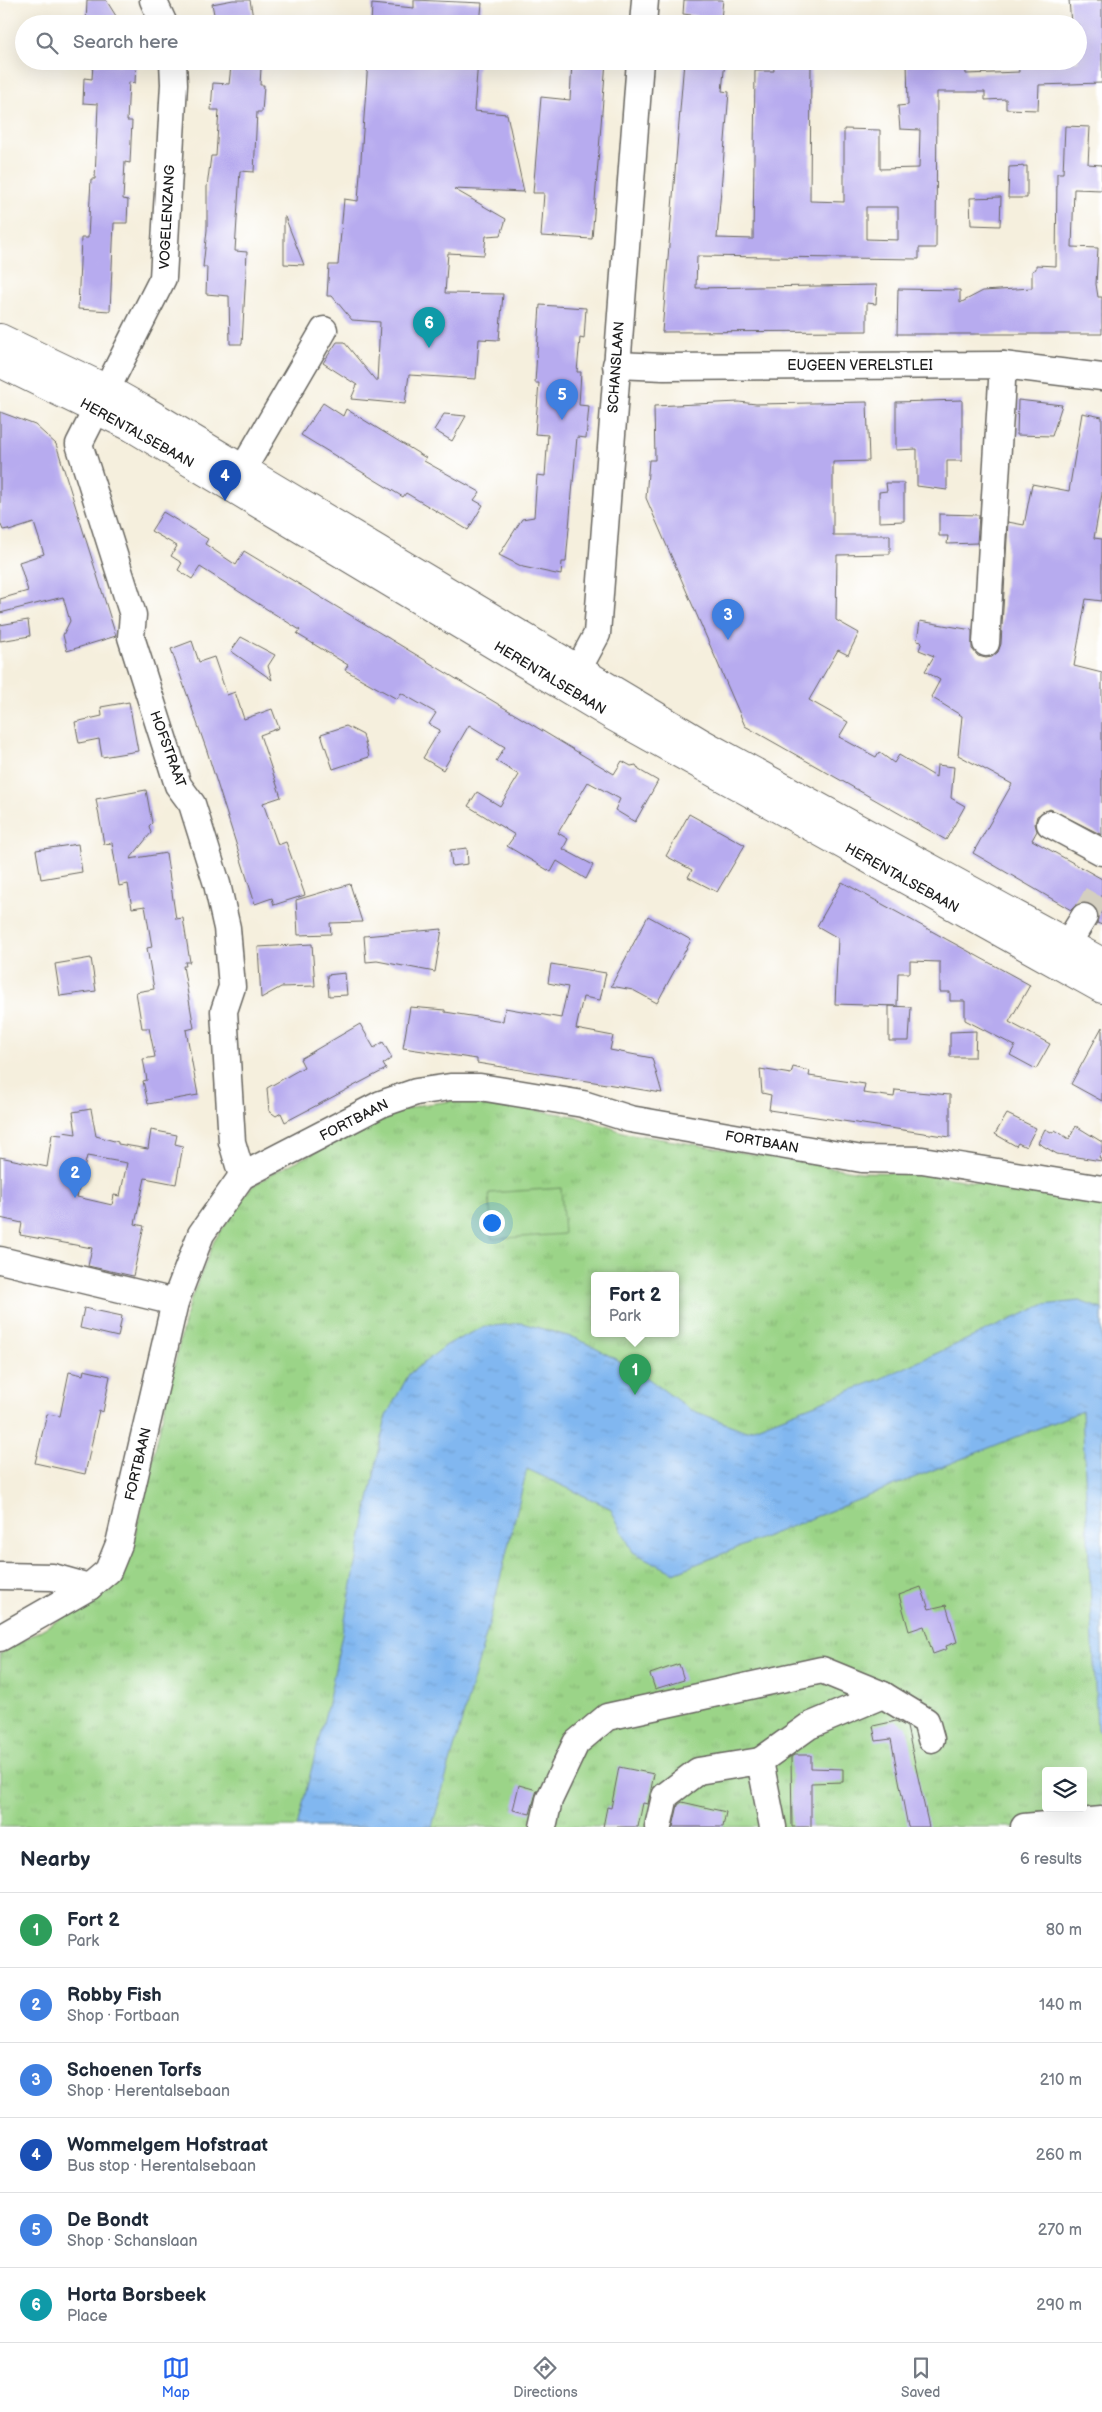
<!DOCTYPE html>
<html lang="en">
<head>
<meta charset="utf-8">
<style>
  :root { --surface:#fff; --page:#f6f6f7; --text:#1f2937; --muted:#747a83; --line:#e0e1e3; --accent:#2563eb }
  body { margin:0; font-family:"Balsamiq Sans",sans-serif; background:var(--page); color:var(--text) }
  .controls { position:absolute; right:15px; bottom:15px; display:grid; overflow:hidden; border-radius:5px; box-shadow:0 5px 20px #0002 }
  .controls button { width:45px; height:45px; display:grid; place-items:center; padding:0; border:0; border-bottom:1px solid var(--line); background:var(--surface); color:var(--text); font:25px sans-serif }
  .you { position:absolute; left:491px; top:1222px; width:18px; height:18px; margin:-12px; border:4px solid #fff; border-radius:50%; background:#1a73e8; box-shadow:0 0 0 8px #1a73e833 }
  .badge { display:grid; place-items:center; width:32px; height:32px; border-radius:50%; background:var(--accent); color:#fff; font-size:16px; font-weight:700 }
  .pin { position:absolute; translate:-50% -41px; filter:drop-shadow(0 1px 2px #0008) }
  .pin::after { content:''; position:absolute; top:26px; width:18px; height:15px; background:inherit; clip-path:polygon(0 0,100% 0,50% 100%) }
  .popup { position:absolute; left:591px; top:1272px; width:88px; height:65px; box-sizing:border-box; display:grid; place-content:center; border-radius:5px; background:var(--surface); filter:drop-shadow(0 1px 4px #0005); font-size:16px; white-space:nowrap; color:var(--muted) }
  .popup b { font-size:19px; color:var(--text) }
  .popup::after { content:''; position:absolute; left:50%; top:100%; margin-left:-10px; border:10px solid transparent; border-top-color:var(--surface) }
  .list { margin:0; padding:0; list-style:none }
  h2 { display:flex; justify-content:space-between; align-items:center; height:65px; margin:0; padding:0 20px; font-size:21px }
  h2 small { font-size:16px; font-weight:400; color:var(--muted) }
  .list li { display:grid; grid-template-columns:32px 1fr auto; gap:15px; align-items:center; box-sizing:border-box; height:75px; padding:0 20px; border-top:1px solid var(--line) }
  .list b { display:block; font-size:19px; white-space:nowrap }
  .list p { margin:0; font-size:16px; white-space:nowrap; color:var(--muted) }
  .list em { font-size:16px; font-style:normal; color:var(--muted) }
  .icon { flex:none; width:28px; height:28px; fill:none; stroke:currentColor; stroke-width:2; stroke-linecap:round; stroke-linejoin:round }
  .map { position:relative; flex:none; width:1102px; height:1827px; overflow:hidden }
  .search { position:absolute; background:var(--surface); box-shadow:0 5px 20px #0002; left:15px; right:15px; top:15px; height:55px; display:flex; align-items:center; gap:12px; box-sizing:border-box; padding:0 18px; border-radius:28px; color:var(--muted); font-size:19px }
  .sheet { height:515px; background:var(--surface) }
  nav { display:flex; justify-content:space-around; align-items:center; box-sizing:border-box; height:70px; border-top:1px solid var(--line); background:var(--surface); font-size:14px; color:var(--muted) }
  nav a { display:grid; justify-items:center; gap:2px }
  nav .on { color:var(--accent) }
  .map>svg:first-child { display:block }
  .park { fill:url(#park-tufts); stroke:#5c7852; fill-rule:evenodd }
  .garden { fill:#9bd488; stroke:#5c7852 }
  .water { fill:url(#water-ripples); stroke:#4e6a86 }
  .building { fill:#b7abef; fill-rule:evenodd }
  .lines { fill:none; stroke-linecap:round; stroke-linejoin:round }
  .minor-tunnel { stroke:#d4cfc0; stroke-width:26; stroke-dasharray:26 13; stroke-linecap:butt }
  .minor-casing { stroke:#686660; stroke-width:29 }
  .major-casing { stroke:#686660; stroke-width:30 }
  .minor { stroke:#fff; stroke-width:26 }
  .major { stroke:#fff; stroke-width:28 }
  .labels { text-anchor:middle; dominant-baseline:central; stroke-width:4; stroke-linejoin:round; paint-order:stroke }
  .street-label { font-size:14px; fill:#1c1c1c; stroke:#fff }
</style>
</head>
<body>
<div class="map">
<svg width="1102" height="1827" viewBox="0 0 1102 1827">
  <defs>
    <pattern id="park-tufts" width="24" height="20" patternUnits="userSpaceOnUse" patternTransform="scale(1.25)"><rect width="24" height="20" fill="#9bd488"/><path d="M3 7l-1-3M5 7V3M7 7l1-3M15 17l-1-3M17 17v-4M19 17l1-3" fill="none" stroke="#85b575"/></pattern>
    <pattern id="water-ripples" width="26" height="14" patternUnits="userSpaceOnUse" patternTransform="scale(1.25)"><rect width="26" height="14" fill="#81b7f0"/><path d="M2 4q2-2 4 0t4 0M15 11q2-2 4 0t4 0" fill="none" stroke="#6f9dcd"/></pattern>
  </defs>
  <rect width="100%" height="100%" fill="#fff"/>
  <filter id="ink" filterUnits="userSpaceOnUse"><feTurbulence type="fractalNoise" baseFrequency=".02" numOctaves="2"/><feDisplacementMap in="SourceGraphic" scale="10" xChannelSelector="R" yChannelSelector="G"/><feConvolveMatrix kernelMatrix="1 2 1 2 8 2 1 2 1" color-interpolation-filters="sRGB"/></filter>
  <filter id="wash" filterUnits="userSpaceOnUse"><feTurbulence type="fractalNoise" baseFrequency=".0096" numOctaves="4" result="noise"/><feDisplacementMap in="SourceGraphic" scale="20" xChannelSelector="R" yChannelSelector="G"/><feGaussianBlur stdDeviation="1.12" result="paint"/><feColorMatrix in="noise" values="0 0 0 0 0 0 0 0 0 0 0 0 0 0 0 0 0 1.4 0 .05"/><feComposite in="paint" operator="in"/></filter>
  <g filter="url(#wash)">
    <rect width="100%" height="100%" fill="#f5efdd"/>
    <!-- park -->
    <path class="park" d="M451,1101H479L580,1117L626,1133L860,1172L920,1173L1102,1203V1827H0V1654L96,1598L119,1579L132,1548L188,1306L214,1241L251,1187L275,1172L387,1116L420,1105ZM595,1276H675V1334H595ZM1046,1771H1083V1808H1046Z"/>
    <!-- garden -->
    <polygon class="garden" points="561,1188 564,1234 492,1239 489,1193"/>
    <!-- water -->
    <polygon class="water" points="1079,1301 1102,1309 1102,1735 1097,1730 1082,1411 674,1573 633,1552 610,1508 527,1469 489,1624 432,1827 297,1827 328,1703 386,1416 409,1374 448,1344 484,1327 522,1323 578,1339 638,1371 689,1409 746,1431 880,1379 1043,1305"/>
    <g id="blocks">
      <!-- building -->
      <g class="building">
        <polygon points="87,0 106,0 121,24 86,24"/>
        <polygon points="233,0 250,0 254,24 216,24 212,4"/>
        <polygon points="414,0 482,3 480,24 371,24 372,4 414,8"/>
        <polygon points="684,0 723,0 721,19 683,14"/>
        <path d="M1069,0H1102V83L1039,85L1038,110L1006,109V99L985,100V92H937L936,248H919V259L697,256L696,288L877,285L876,304L867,303V331L662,332L684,61H725L722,91L729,92L717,238L753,239L755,71H774L773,61H798V64L811,65L810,201L844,202V129L880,130V169L919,168L920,130L900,129L898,106L908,105L907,61H965L966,74L1019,72L1018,61H1078V24H1071ZM866,207H898V240L866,239Z"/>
        <polygon points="120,61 136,61 135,83 129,82 127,121 132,121 130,163 125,162 123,199 128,200 127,223 114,223 110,311 78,309 81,238 88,238 91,179 95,179 98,104 83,103 84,78 92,79 93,64 120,65"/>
        <polygon points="368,61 478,61 474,111 507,114 524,192 454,189 506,219 501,235 486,236 484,255 448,253 445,293 503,294 499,340 479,339 476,379 409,375 405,404 351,399 357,385 323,363 337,342 344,342 377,382 380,322 352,320 332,296 327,296 329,265 338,265 344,199 358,201"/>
        <polygon points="572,61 606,61 592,239 541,236 544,193 533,193 541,97 570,100"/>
        <polygon points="231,66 261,68 260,85 264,85 262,112 257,112 254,172 240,171 235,251 247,252 242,344 230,344 229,296 206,294 207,267 203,267 207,230 207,187 211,156 216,156 219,110 211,110 213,83 229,84"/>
        <polygon points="1065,126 1090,127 1088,164 1102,165 1102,190 1074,189 1072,247 1098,248 1096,284 1098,297 1102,297 1102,334 897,334 898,289 960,290 960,303 983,291 1032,288 1032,271 1036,269 1036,265 1056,266 1057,173 1063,173"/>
        <polygon points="1027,166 1027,198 1008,198 1009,167"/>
        <polygon points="1001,197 1000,226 971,225 970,198"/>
        <polygon points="284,217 285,217 304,265 284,264"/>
        <polygon points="540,305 586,308 584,339 580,338 577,372 581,372 579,405 589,406 586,438 577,437 566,562 562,562 561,575 523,567 499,555 522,519 534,517 537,475 545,476 548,435 535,434 539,383 535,383"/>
        <polygon points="962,400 962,461 947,461 947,490 917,486 917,449 896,450 896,402"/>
        <polygon points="1018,400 1062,405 1052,436 1017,435"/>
        <polygon points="739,402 756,404 867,402 869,461 833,462 833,535 890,535 890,554 837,555 836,620 859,633 848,655 838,650 809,700 848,722 839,737 876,757 879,752 894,763 899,755 936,777 937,765 954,767 951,798 965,806 946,840 745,726 646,498 649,460 655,460 654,406"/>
        <polygon points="323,403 343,416 346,409 426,458 424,461 480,492 474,500 483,505 468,530 406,493 403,497 301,435"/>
        <polygon points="0,412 35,425 56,444 116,636 67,651 63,635 70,621 63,597 0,613 0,599 28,591 19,562 44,554 34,523 9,531 8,529 3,530 0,523"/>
        <polygon points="1082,413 1102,417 1102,494 1094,538 1102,539 1102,601 1086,599 1074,666 1102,673 1102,835 1050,809 1037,816 1035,824 1037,831 1032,840 1102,879 1102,925 1097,923 1097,910 1091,904 1084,902 1077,904 1071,910 973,853 1012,784 958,755 962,716 931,697 940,680 925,671 934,656 919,650 922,642 917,641 920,621 972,630 972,649 978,656 986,658 992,657 998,652 1001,644 1008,522 1024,525 1032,484 1069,491"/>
        <polygon points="444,414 466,416 452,441 434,430"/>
        <polygon points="886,483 904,483 904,521 879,522 879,492 887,491"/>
        <polygon points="163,512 208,539 205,544 236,565 244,551 614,774 622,761 631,766 636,765 639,770 658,781 635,822 615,810 620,799 588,782 558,833 568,839 563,849 593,865 586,879 557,861 551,872 507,846 515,835 468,806 477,792 500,806 519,775 496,761 505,747 469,725 443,770 423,758 440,730 429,724 436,713 401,693 397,699 345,670 348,665 297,634 300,630 200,567 192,579 178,570 182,563 171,556 177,546 151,531"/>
        <polygon points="939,514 979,515 977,543 947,544 948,536 939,536"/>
        <polygon points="28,620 30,636 0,641 0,625"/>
        <polygon points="241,637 275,655 268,666 272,680 231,651"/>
        <polygon points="192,641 199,662 214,657 227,695 235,692 244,719 272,709 279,728 260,735 281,797 263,803 278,845 286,842 305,895 274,905 272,898 255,904 207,751 171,649"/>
        <polygon points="129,702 138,751 102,757 99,739 79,743 75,722 102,716 101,707"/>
        <polygon points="346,726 363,735 369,757 333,769 321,734"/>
        <polygon points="146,790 152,823 149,826 151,833 130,859 166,853 176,919 183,918 190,962 185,962 186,966 183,966 194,1028 186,1030 198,1095 148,1104 143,1081 147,1080 143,1059 155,1057 149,1028 142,1028 136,992 154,989 147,948 152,947 145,906 132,908 128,884 119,886 112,843 104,844 96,799"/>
        <polygon points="689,814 745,845 717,892 688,877 692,870 666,856"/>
        <polygon points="78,844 82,872 41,879 36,850"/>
        <polygon points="467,848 468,864 452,866 450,850"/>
        <polygon points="842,882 1030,985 1009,1022 1050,1044 1036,1069 1010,1055 1015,1046 965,1020 965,1001 950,1001 950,992 940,992 940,962 910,961 910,973 898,973 897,1006 835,1004 838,938 817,926"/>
        <polygon points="350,884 362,922 330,923 331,934 298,935 296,900"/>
        <polygon points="648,916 691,940 657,1003 633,990 611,986"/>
        <polygon points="442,929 435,972 377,961 366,962 364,936"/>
        <polygon points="312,944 315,986 281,987 261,998 258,947"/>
        <polygon points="91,958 96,991 60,996 55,964"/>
        <polygon points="551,964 606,973 600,1000 583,997 576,1029 613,1036 610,1050 652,1058 662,1093 477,1063 477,1059 403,1048 410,1007 445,1010 445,1012 503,1021 505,1008 561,1018 568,987 548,983"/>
        <polygon points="345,973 347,995 329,996 327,975"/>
        <polygon points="889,1006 911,1007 909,1041 889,1041"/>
        <polygon points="360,1024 374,1048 383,1042 392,1058 383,1064 386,1069 285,1122 281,1113 276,1116 269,1111 267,1088 304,1067 300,1059"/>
        <polygon points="1102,1027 1102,1101 1071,1084"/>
        <polygon points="976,1031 975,1057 950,1057 950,1032"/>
        <polygon points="793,1067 810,1071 809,1076 865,1084 863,1093 894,1097 895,1090 950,1095 950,1137 769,1110 771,1095 762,1093 760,1069 791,1074"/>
        <path d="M91,1109L96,1136L118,1142V1144L148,1149L151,1130L177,1135L175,1144L183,1146L176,1184L145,1178L135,1224L144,1226L133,1276L88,1266L92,1248L20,1235L22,1223L0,1218V1157L47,1167L52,1134L62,1135L63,1132L76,1134L73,1112ZM87,1156L127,1163L120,1196L114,1195L112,1205L77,1197Z"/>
        <polygon points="1007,1114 1036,1128 1026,1147 1018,1143 1016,1146 995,1134"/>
        <polygon points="1076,1126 1102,1142 1102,1152 1099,1157 1102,1161 1057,1154 1038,1143 1045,1129 1053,1133 1055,1130 1069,1139"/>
        <polygon points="84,1308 122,1316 118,1337 80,1328"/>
        <polygon points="84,1370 110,1376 103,1412 99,1410 85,1474 35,1463 47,1414 60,1416 69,1372 83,1375"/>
        <polygon points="921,1587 929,1609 946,1605 957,1642 946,1646 947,1649 933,1654 924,1626 909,1631 899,1595"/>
        <polygon points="679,1664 684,1680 655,1689 650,1674"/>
        <polygon points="896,1721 907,1727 929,1827 908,1827 891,1739 876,1741 873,1726"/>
        <polygon points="794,1755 811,1755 811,1768 843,1769 843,1782 811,1783 811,1827 792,1827 791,1757"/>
        <polygon points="619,1767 654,1774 648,1804 643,1803 638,1827 603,1827 607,1807 611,1808"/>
        <polygon points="519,1785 537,1790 530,1814 513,1810"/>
        <polygon points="682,1802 726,1812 723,1827 673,1827 678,1805"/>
      </g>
    </g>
  </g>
  <g filter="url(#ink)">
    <use href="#blocks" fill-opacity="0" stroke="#686660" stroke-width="1"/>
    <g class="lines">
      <!-- minor-tunnel -->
      <polyline class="minor-tunnel" points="1084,917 1102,886"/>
      <defs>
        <g id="minor">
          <polyline points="153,0 164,24"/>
          <polyline points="643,24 645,0"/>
          <polyline points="173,61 174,84 163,278 79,444 133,615 131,637 178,785 192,804 217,884 227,928 232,987 224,1011 232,1142 242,1176"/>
          <polyline points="616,365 664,367 1003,365 1102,377"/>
          <polyline points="243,469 324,330"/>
          <polyline points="986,643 1003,365"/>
          <polyline points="568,688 597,634 640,61"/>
          <polyline points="1050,824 1102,852"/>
          <polyline points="1068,943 1084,917"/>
          <polyline points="0,1260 175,1302"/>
          <polyline points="0,1576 53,1577 89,1587"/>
          <polyline points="0,1638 89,1587 108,1571 119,1544 175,1302 201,1234 242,1176 381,1104 416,1092 450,1087 480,1087 583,1104 630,1119 862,1159 922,1160 1102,1189"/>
          <polyline points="760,1761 809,1726 883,1695 926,1721 931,1739"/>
          <polyline points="543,1827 549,1800 576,1743 607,1717 822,1670 883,1695"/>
          <polyline points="658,1827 665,1796 698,1771 760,1761 773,1827"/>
          <polyline points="1024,1827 1102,1820"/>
        </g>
        <g id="major">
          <polyline points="0,338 107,389 141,408 700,742 1102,962"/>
          <polyline points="0,363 131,427 614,717 1102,989"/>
        </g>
      </defs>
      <!-- minor casing -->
      <use href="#minor" class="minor-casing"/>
      <!-- major casing -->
      <use href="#major" class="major-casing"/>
      <!-- minor -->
      <use href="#minor" class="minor"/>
      <!-- major -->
      <use href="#major" class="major"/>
    </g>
  </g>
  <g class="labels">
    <!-- street labels -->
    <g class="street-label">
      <text transform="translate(167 217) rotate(-87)">VOGELENZANG</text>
      <text x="860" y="365">EUGEEN VERELSTLEI</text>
      <text transform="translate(616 367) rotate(-86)">SCHANSLAAN</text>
      <text transform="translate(137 433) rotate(29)">HERENTALSEBAAN</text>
      <text transform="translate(550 678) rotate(31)">HERENTALSEBAAN</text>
      <text transform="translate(168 749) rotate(70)">HOFSTRAAT</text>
      <text transform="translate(902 878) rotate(29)">HERENTALSEBAAN</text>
      <text transform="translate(354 1120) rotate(-27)">FORTBAAN</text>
      <text transform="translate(762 1142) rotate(10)">FORTBAAN</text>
      <text transform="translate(138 1464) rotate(-77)">FORTBAAN</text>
    </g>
  </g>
</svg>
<div class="controls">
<button><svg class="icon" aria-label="layers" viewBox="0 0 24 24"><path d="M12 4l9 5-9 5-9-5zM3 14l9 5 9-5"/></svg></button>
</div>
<div class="you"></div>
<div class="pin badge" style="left:635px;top:1395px;background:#2e9e5b">1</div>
<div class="popup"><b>Fort 2</b>Park</div>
<div class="pin badge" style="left:75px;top:1198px;background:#3f7fe0">2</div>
<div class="pin badge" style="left:728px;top:640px;background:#3f7fe0">3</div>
<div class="pin badge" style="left:225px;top:501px;background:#1a4fb4">4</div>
<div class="pin badge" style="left:562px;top:420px;background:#3f7fe0">5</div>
<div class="pin badge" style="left:429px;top:348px;background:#0f9aa8">6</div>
<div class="search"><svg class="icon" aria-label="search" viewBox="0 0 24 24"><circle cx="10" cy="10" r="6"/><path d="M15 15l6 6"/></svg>Search here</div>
</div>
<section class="sheet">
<h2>Nearby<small>6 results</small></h2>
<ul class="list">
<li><span class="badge" style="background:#2e9e5b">1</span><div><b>Fort 2</b><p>Park</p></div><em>80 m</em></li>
<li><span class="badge" style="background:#3f7fe0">2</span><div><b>Robby Fish</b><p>Shop · Fortbaan</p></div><em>140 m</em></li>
<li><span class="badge" style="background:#3f7fe0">3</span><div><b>Schoenen Torfs</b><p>Shop · Herentalsebaan</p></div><em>210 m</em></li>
<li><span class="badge" style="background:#1a4fb4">4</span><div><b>Wommelgem Hofstraat</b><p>Bus stop · Herentalsebaan</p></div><em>260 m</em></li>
<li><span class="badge" style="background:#3f7fe0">5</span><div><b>De Bondt</b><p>Shop · Schanslaan</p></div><em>270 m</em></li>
<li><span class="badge" style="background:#0f9aa8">6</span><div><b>Horta Borsbeek</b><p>Place</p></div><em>290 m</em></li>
</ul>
</section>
<nav>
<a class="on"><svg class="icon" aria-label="map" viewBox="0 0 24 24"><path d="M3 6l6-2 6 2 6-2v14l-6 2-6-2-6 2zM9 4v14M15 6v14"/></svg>Map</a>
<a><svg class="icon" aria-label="directions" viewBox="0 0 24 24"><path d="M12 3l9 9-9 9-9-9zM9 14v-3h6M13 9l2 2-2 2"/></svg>Directions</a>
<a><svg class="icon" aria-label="saved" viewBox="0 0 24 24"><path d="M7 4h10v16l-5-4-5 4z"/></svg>Saved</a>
</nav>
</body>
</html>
